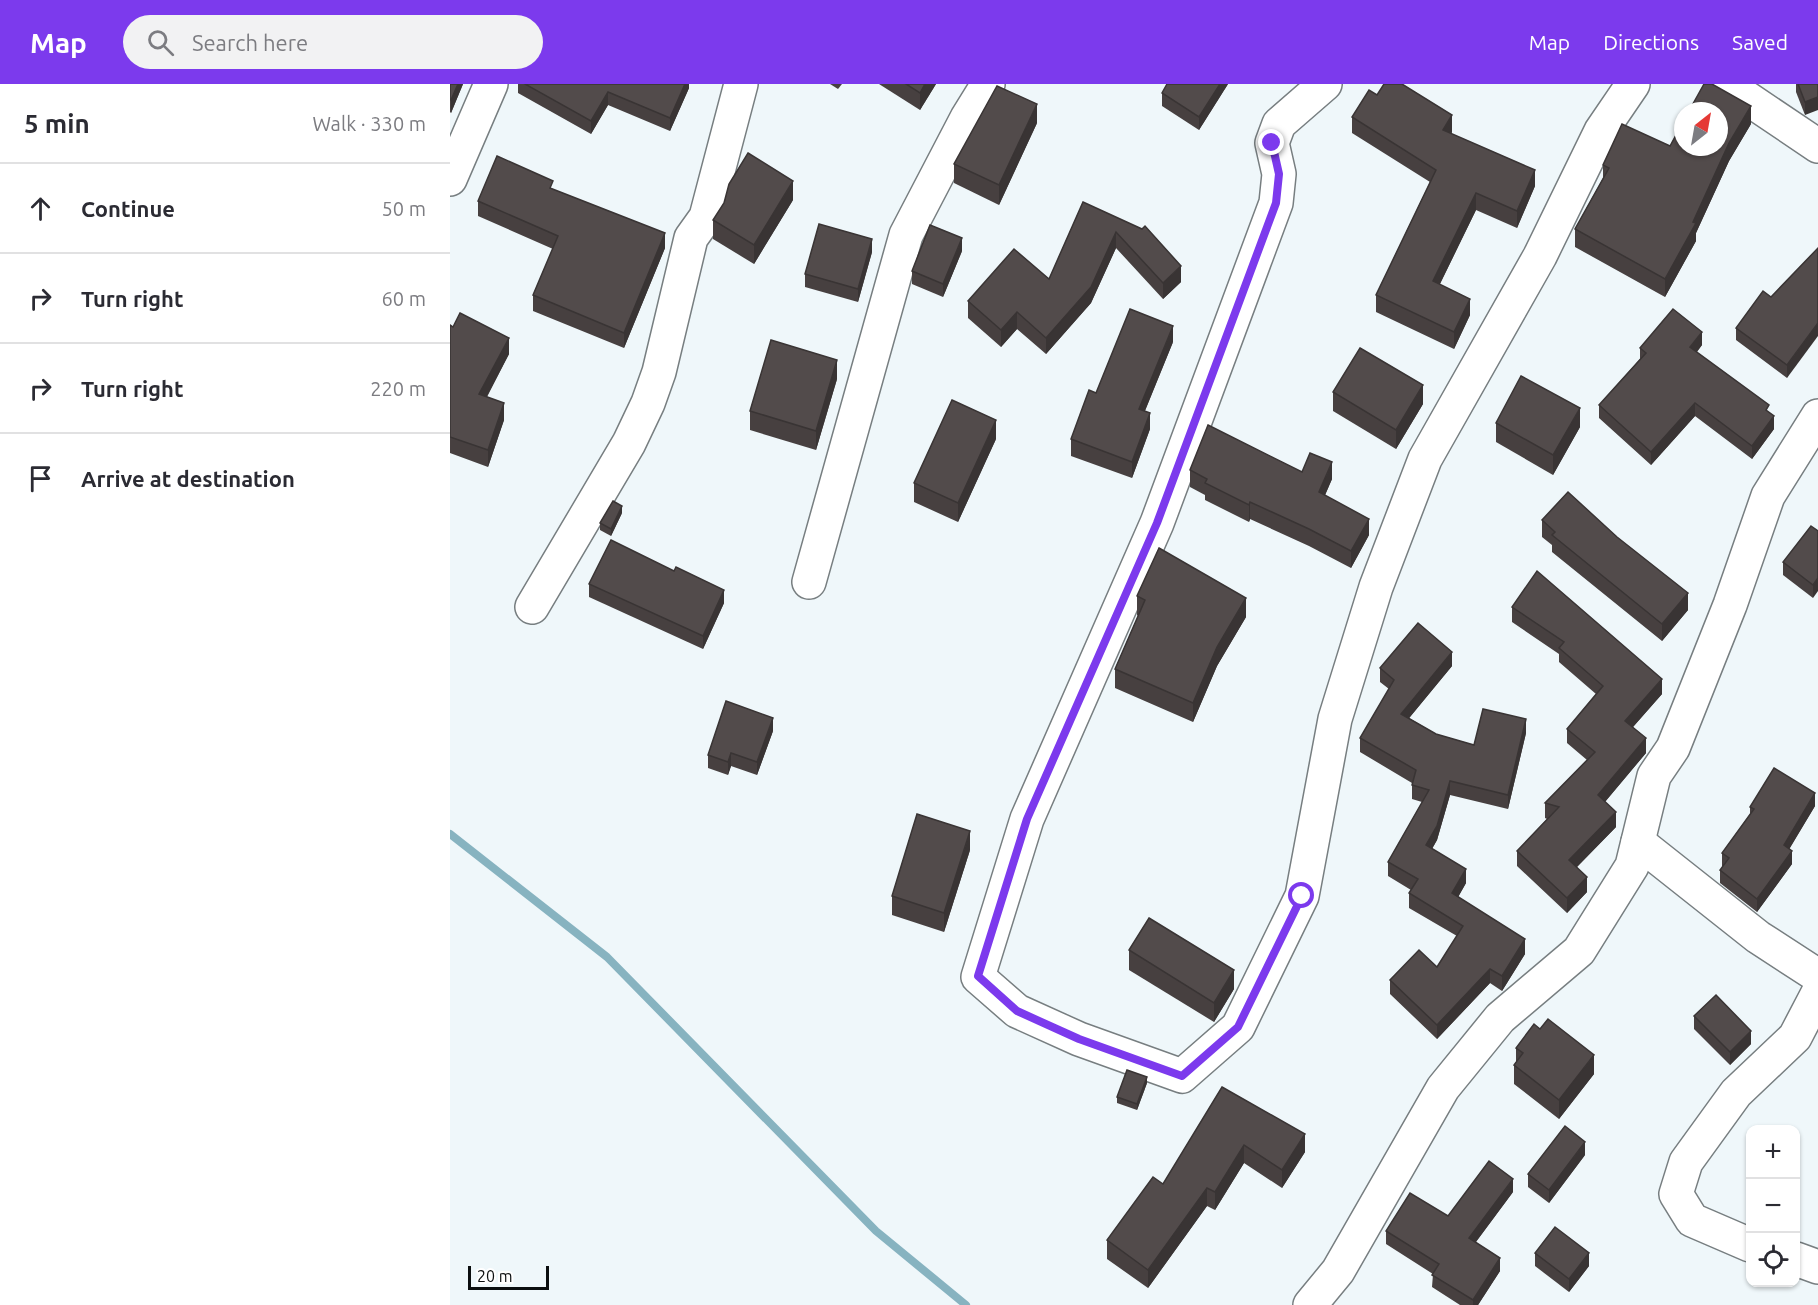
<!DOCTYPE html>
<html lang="en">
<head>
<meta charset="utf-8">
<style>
  :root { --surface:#fff; --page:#f2f2f3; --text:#2b2b33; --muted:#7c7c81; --line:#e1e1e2; --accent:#7c3aed }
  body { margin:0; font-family:Ubuntu,sans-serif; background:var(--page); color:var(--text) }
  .controls { position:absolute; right:18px; bottom:18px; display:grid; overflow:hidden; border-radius:12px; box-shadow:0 2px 4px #0004 }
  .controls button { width:54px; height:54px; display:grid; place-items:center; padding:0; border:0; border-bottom:2px solid var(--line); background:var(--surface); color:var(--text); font:30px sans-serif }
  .compass { position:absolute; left:1224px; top:18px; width:54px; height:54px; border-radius:50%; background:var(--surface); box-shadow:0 2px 4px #0004; rotate:31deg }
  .scale { position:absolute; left:18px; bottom:15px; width:81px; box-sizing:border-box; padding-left:6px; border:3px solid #0b0e0f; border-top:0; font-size:16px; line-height:21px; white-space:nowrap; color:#0b0e0f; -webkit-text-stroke:4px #fff; paint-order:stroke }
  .stop { position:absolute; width:18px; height:18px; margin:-14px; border:4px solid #7c3aed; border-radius:50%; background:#fff }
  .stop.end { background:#7c3aed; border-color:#fff; box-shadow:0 2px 6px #0008 }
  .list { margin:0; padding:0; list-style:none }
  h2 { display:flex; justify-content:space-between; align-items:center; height:78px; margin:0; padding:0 24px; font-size:26px }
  h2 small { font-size:20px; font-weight:400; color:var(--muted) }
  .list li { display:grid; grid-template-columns:39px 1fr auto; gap:18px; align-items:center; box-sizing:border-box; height:90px; padding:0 24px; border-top:2px solid var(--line) }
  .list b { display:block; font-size:22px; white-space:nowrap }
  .list em { font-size:20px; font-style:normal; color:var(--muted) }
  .icon { flex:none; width:33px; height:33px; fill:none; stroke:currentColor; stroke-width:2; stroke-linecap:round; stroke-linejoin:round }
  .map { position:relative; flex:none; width:1368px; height:1221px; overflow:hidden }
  header { display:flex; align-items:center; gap:36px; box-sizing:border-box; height:84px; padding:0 30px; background:var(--accent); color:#fff }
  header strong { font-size:28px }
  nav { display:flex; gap:33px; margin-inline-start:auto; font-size:21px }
  .search { width:420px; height:54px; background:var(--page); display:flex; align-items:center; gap:15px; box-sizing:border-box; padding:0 21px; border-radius:33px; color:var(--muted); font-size:22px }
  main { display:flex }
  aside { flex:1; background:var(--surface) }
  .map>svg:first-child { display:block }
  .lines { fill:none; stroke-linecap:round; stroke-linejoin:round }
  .stream { stroke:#87b3c0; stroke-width:8 }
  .minor-casing { stroke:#777e80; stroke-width:36 }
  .minor { stroke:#fff; stroke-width:33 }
  .wall { fill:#474040 }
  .shaded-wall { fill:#393434 }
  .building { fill:#524b4b; stroke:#393434; stroke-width:1.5 }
  .route { stroke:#7c3aed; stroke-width:8 }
</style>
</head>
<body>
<header>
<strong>Map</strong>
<div class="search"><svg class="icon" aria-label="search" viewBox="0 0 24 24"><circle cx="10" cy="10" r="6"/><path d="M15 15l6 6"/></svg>Search here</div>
<nav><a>Map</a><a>Directions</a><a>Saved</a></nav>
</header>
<main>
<aside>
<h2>5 min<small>Walk · 330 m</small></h2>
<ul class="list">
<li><svg class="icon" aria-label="ahead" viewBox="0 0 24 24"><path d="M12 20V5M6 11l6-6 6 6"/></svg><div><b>Continue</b></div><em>50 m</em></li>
<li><svg class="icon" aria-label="right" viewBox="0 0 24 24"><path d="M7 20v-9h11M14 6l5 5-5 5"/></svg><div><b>Turn right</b></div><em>60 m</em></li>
<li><svg class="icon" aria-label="right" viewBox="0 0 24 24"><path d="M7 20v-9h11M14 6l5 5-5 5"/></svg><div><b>Turn right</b></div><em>220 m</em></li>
<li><svg class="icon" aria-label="arrive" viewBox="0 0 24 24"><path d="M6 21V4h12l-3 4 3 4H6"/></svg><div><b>Arrive at destination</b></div></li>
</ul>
</aside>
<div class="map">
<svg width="1368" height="1221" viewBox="0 0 1368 1221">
  <rect width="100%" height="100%" fill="#eff7fa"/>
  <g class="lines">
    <!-- stream -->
    <polyline class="stream" points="0,750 157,873 426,1147 516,1221"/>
    <defs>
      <g id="minor">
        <polyline points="875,0 829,40 822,59 829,90 826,119 707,439 577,735 528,893 567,927 629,955 732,992 788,943 852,812 885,635 926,503 975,375 1090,172 1151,47 1183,0"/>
        <polyline points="1276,0 1368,62"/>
        <polyline points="0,95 41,0"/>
        <polyline points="359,498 456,151 517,34 538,0"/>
        <polyline points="82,523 179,359 198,319 209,288 241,154 256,133 291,0"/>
        <polyline points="1188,758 1308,853 1368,892"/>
        <polyline points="1300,1161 1242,1136 1226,1110 1236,1078 1286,1009 1345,953 1368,909"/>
        <polyline points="1346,1175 1368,1183"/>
        <polyline points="860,1221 888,1187 993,1004 1050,934 1129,867 1182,782 1204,692 1223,664 1280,521 1318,412 1368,332"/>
      </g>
    </defs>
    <!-- minor casing -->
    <use href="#minor" class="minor-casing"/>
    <!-- minor -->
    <use href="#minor" class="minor"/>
  </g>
  <!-- wall -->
  <g class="wall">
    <polygon points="0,0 13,0 1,29 0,28"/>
    <polygon points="68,0 239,0 239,4 220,47 158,21 141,50 68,9"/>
    <polygon points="380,0 392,0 388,5"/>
    <polygon points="429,0 486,0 470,26"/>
    <polygon points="778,0 749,46 712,22 712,9"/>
    <polygon points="1346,0 1368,0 1355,31 1346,8"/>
    <polygon points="927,11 1002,48 1001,50 1085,102 1067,144 1026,126 990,200 1020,231 1004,265 926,228 926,211 980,98 902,49 902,33"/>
    <polygon points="587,39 549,121 504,99 504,80"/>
    <polygon points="1301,40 1279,77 1246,149 1246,157 1215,213 1125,163 1125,145 1153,94 1153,81"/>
    <polygon points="103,106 215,164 174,264 83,227 83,211 103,165 28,132 28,117"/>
    <polygon points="343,116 304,180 263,155 263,136"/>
    <polygon points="633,118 731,198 713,215 666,164 641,219 596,270 567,245 551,263 518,234 518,217 599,195"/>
    <polygon points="1368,164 1337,294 1286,256 1286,244 1321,213"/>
    <polygon points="512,167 493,213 462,200 462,187"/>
    <polygon points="422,168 408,218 355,203 355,190"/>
    <polygon points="0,241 59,270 37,313 54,336 38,383 0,369"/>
    <polygon points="723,258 695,327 700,345 682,394 621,372 621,355 646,309"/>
    <polygon points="1252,261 1247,268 1319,329 1324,345 1302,375 1245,332 1201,381 1149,334 1149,321 1190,275 1190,264"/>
    <polygon points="387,295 366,366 300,346 300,327"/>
    <polygon points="883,308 973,320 946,365 883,327"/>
    <polygon points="1046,339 1130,343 1103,391 1046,358"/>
    <polygon points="546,355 508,438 464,418 464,399"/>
    <polygon points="740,386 852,388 882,395 875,411 919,451 901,484 859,462 800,435 799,438 755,416 755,411 740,403"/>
    <polygon points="172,429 161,452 150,446 150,439"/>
    <polygon points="1092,436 1238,526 1212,557 1102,468 1102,461 1092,453"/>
    <polygon points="1368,447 1363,514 1333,491 1333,478"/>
    <polygon points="139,500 274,519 253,565 139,513"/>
    <polygon points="687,512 796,533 767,582 743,638 665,604 665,585 688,532 687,531"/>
    <polygon points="1062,523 1212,610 1183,643 1196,669 1155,718 1166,743 1127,783 1137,808 1117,829 1067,782 1067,767 1097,735 1095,734 1095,719 1137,676 1117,659 1117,645 1146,610 1109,578 1109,570 1062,538"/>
    <polygon points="1002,582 959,634 986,650 1024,661 1076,649 1058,725 1000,711 987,756 982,765 1016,799 1008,813 1075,870 1052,907 1040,899 987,955 940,910 940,896 987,883 1007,852 959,824 959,809 961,806 938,792 938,778 972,718 962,715 962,699 910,668 910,654 939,605 930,598 930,584"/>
    <polygon points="323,647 307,691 281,682 278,691 258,684 258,671"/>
    <polygon points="1365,722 1339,765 1342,780 1307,828 1270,799 1270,786 1273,783 1272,782 1272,769 1300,730 1300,723"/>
    <polygon points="520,766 494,848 442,831 442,812"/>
    <polygon points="679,866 784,905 764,938 679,886"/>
    <polygon points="1244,932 1301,960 1280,981 1244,945"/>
    <polygon points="1066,964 1144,990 1109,1035 1064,1000 1064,981 1066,978"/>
    <polygon points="697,999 687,1026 667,1019 667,1013"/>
    <polygon points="772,1003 855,1068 832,1104 794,1079 765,1126 757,1122 698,1204 657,1175 657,1156 713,1100"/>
    <polygon points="1135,1071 1099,1119 1078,1103 1078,1090"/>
    <polygon points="1063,1108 1026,1158 1050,1187 1028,1221 1010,1221 982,1203 983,1190 936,1160 936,1147 998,1132"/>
    <polygon points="1085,1169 1139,1182 1119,1208 1085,1182"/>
  </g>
  <!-- shaded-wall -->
  <g class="shaded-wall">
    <polygon points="8,0 13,0 1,29 1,16"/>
    <polygon points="235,0 239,0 239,4 220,47 220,34"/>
    <polygon points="475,0 486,0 470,26 470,9"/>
    <polygon points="770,0 778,0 749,46 749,33"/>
    <polygon points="158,8 158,21 141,50 141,37"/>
    <polygon points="1368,13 1368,26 1355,31 1355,18"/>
    <polygon points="587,20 587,39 549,121 549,101"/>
    <polygon points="1301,22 1301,40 1279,77 1246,149 1246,157 1215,213 1215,195 1243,138 1279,59"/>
    <polygon points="1002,31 1002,48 993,63 993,46"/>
    <polygon points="1085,86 1085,102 1067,144 1067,127"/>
    <polygon points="343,97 343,116 304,180 304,161"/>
    <polygon points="1026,109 1026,126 983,214 983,197"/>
    <polygon points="666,148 666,164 641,219 596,270 596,254"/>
    <polygon points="215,149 215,164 174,264 174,249"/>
    <polygon points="512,154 512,167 493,213 493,200"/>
    <polygon points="422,155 422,168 408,218 408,205"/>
    <polygon points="731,182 731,198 713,215 713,199"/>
    <polygon points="1020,215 1020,231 1004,265 1004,248"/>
    <polygon points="567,228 567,245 551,263 551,246"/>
    <polygon points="1368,239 1368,252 1337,294 1337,281"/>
    <polygon points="723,242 723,258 689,341 689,325"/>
    <polygon points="1252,248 1252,261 1240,276 1240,263"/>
    <polygon points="59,254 59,270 29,327 29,310"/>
    <polygon points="387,276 387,295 366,366 366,347"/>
    <polygon points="973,301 973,320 946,365 946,346"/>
    <polygon points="54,319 54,336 38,383 38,366"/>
    <polygon points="1245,319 1245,332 1201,381 1201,368"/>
    <polygon points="1130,324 1130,343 1103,391 1103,371"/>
    <polygon points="700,329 700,345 682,394 682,378"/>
    <polygon points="1324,332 1324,345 1302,375 1302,362"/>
    <polygon points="546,336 546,355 508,438 508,419"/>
    <polygon points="882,378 882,395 869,425 869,408"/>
    <polygon points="800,418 800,435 799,438 799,421"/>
    <polygon points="172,422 172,429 161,452 161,445"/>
    <polygon points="919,435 919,451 901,484 901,467"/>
    <polygon points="1368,494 1368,507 1363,514 1363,501"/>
    <polygon points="274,506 274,519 253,565 253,552"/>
    <polygon points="1238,509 1238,526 1212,557 1212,540"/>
    <polygon points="796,514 796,533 767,582 743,638 743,619 767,563"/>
    <polygon points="1002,568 1002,582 951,644 951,630"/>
    <polygon points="1212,595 1212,610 1175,652 1175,637"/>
    <polygon points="323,634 323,647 307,691 307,678"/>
    <polygon points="1076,635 1076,649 1058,725 1058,711"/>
    <polygon points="1196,654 1196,669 1148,726 1148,711"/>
    <polygon points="281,669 281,682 278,691 278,678"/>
    <polygon points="1000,697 1000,711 987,756 976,775 976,761"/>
    <polygon points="1365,709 1365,722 1334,774 1334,761"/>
    <polygon points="1166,728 1166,743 1119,791 1119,776"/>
    <polygon points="520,747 520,766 494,848 494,829"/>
    <polygon points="1342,767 1342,780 1307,828 1307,815"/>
    <polygon points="1016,785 1016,799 1002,824 1002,809"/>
    <polygon points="1137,793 1137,808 1117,829 1117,814"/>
    <polygon points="1075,855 1075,870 1052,907 1052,892"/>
    <polygon points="1040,885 1040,899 987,955 987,941"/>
    <polygon points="784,886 784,905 764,938 764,919"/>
    <polygon points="1301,947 1301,960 1280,981 1280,968"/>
    <polygon points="1144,971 1144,990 1109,1035 1109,1016"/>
    <polygon points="697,993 697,999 687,1026 687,1020"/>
    <polygon points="855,1050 855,1068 832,1104 832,1086"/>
    <polygon points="1135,1058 1135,1071 1099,1119 1099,1106"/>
    <polygon points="794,1061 794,1079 765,1126 765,1108"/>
    <polygon points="1063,1095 1063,1108 1019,1167 1019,1154"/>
    <polygon points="757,1104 757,1122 698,1204 698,1186"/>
    <polygon points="1139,1169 1139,1182 1119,1208 1119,1195"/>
    <polygon points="1050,1174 1050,1187 1028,1221 1023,1221 1023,1216"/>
  </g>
  <!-- building -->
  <g class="building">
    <polygon points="0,0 8,0 1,16 0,15"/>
    <polygon points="75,0 235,0 220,34 158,8 141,37"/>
    <polygon points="456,0 475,0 470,9"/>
    <polygon points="717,0 770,0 749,33 712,9"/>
    <polygon points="934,0 952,0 1002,31 993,46 1085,86 1067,127 1026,109 983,197 1020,215 1004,248 926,211 986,86 902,33 919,6 927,11"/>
    <polygon points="1254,0 1262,0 1301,22 1279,59 1243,138 1246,139 1215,195 1125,145 1159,84 1153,81 1172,40 1220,62 1233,38 1233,63 1269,63 1269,27 1239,27"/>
    <polygon points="1348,0 1368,0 1368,13 1355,18"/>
    <polygon points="547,2 587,20 549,101 504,80"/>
    <polygon points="298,69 343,97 304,161 263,136 274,119 279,100"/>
    <polygon points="47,72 103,97 100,104 215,149 174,249 83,211 108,152 28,117"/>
    <polygon points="633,118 692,145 695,142 731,182 713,199 666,148 641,203 596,254 567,228 551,246 518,217 564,165 599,195"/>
    <polygon points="369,140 422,155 408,205 355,190"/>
    <polygon points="480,141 512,154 493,200 462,187"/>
    <polygon points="1368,164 1368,239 1337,281 1286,244 1313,207 1321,213"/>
    <polygon points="680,225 723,242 689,325 700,329 682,378 621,355 639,306 646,309"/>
    <polygon points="1223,225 1252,248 1240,263 1319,321 1316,326 1324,332 1302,362 1245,319 1201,368 1149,321 1196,269 1190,264"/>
    <polygon points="10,229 59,254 29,310 54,319 38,366 0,353 0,241 3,243"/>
    <polygon points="321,256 387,276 366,347 300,327"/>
    <polygon points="910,264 973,301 946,346 883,308"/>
    <polygon points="1071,292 1130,324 1103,371 1046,339"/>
    <polygon points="502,316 546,336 508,419 464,399"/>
    <polygon points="758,341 852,388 860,369 882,378 869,408 919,435 901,467 859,445 800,418 799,421 755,399 757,395 740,386"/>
    <polygon points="1118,408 1167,453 1238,509 1212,540 1102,451 1105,448 1092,436"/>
    <polygon points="163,417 172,422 161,445 150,439"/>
    <polygon points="1361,442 1368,447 1368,494 1363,501 1333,478"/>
    <polygon points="161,456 224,487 226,483 274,506 253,552 139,500"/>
    <polygon points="709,464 796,514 767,563 743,619 665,585 695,516 687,512"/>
    <polygon points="1087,487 1212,595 1175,637 1196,654 1148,711 1166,728 1119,776 1137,793 1117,814 1067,767 1109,723 1095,719 1145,668 1117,645 1153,602 1109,564 1114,558 1062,523"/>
    <polygon points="968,539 1002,568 951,630 986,650 1024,661 1033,625 1076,635 1058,711 1000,697 987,742 976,761 1016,785 1002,809 1075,855 1052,892 1040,885 987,941 940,896 969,866 987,883 1013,842 959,809 968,795 938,778 979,706 962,701 966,686 910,654 944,596 930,584"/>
    <polygon points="276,617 323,634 307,678 281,669 278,678 258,671"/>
    <polygon points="1324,684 1365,709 1334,761 1342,767 1307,815 1270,786 1279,774 1272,769 1304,725 1300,723"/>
    <polygon points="467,730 520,747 494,829 442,812"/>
    <polygon points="699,834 784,886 764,919 679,866"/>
    <polygon points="1266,911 1301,947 1280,968 1244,932"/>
    <polygon points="1098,935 1144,971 1109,1016 1064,981 1073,969 1066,964 1084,940 1090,945"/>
    <polygon points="677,986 697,993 687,1020 667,1013"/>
    <polygon points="772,1003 855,1050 832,1086 794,1061 765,1108 757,1104 698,1186 657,1156 703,1093 713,1100"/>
    <polygon points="1115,1042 1135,1058 1099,1106 1078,1090"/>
    <polygon points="1039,1077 1063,1095 1019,1154 1050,1174 1023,1216 982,1191 989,1180 936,1147 960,1109 998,1132"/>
    <polygon points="1105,1143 1139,1169 1119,1195 1085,1169"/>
  </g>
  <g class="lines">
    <!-- route -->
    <polyline class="route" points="822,59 829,90 826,119 707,439 577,735 528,892 567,927 629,955 732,992 788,943 852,812"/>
  </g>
</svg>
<div class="controls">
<button>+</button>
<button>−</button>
<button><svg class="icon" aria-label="locate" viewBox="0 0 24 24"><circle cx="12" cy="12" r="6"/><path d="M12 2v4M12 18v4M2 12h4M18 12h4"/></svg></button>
</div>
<svg class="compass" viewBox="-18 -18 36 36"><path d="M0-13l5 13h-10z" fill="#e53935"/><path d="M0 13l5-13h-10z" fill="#7c7c81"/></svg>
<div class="scale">20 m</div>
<div class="stop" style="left:852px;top:812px"></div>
<div class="stop end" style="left:822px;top:59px"></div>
</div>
</main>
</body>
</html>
